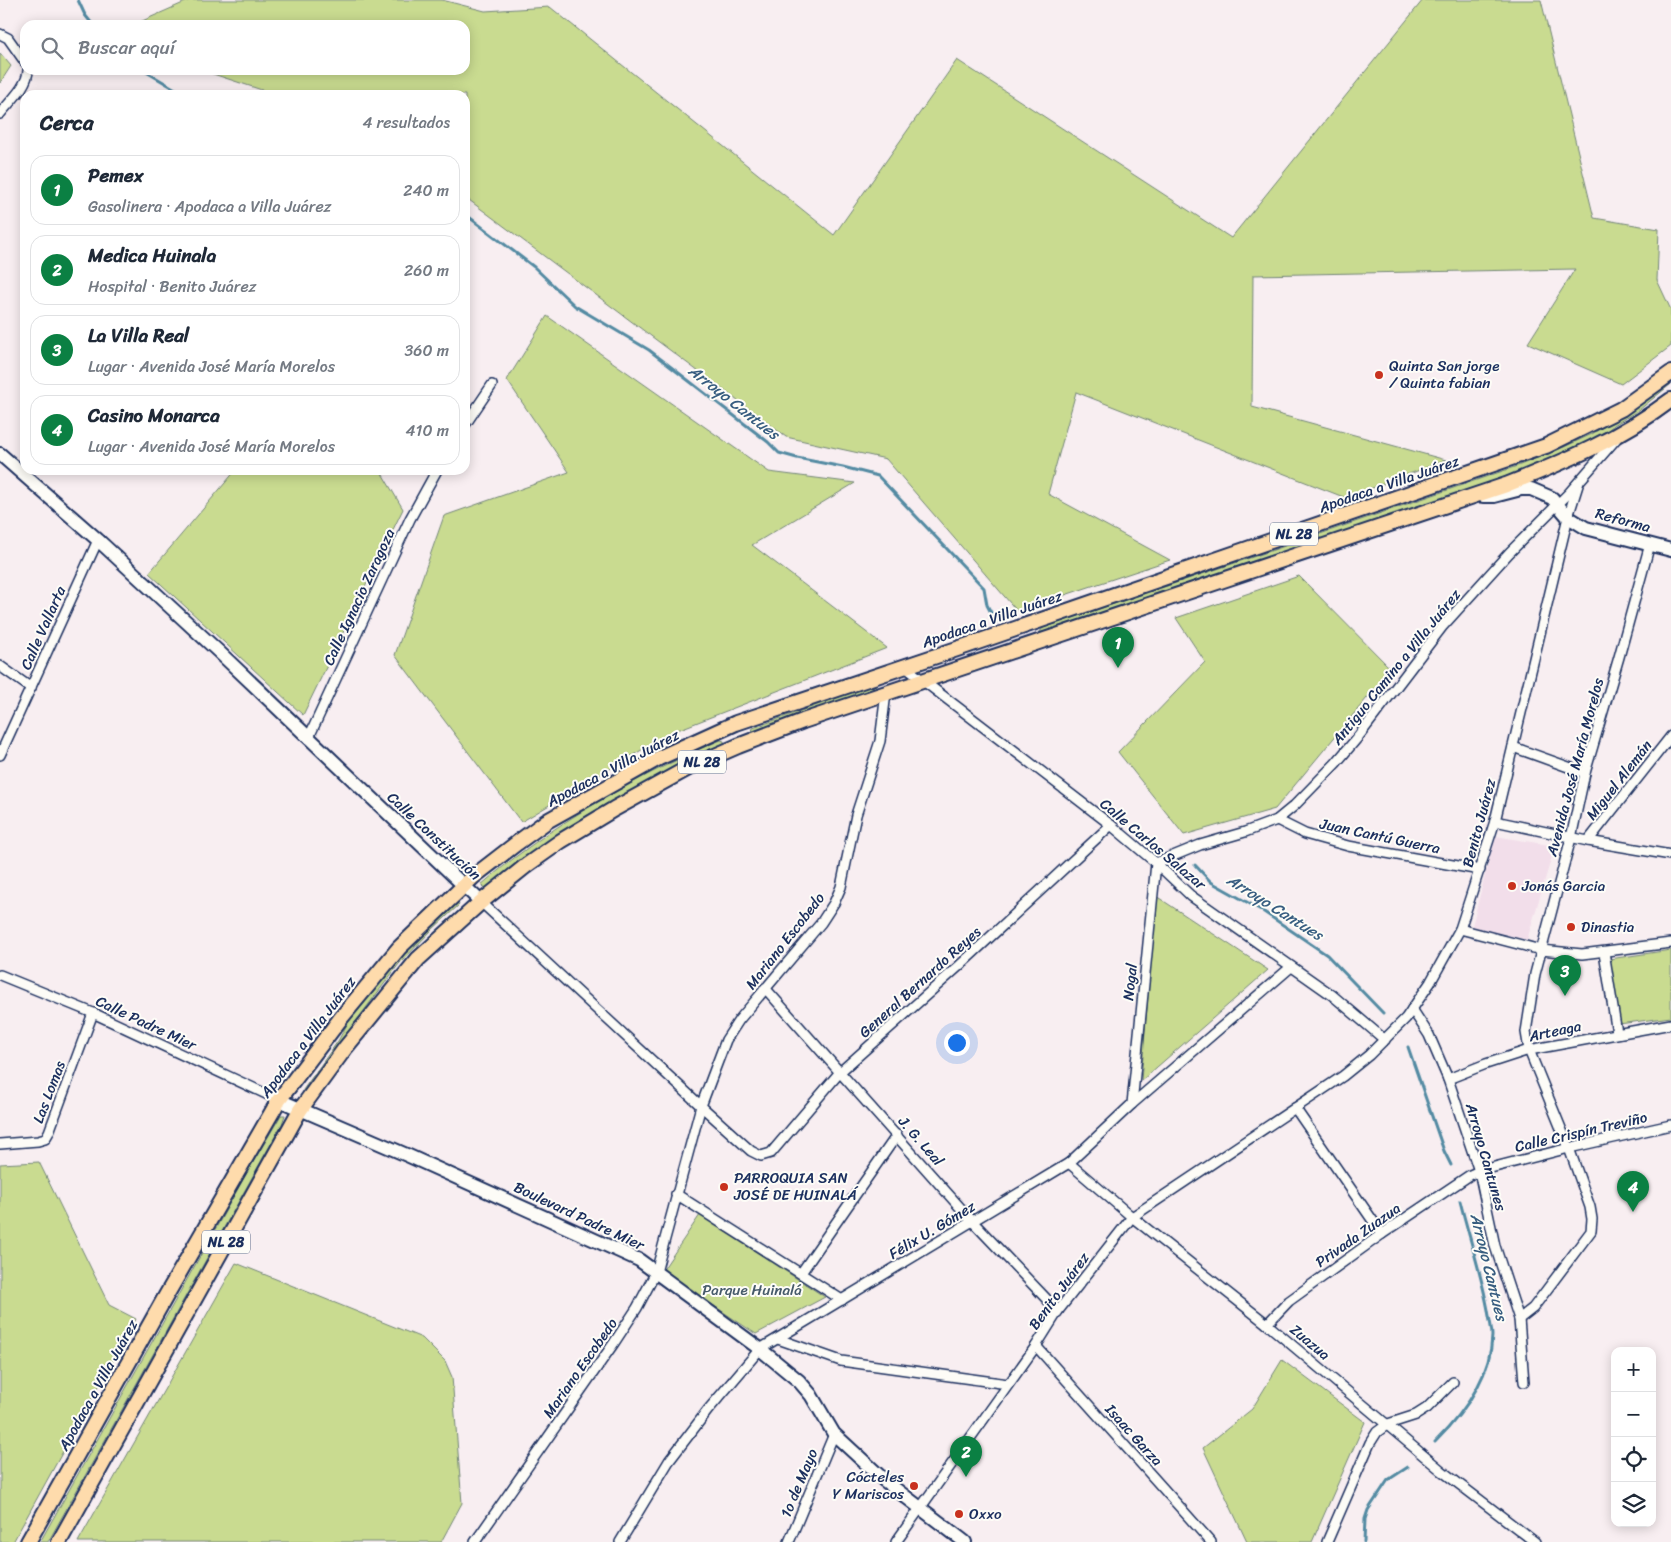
<!DOCTYPE html>
<html lang="es">
<head>
<meta charset="utf-8">
<style>
  :root { --surface:#fff; --page:#f6f6f7; --text:#1f2937; --muted:#747a83; --line:#e0e1e3; --accent:#0b8043 }
  body { margin:0; font-family:Sriracha,sans-serif; background:var(--page); color:var(--text) }
  .controls { position:absolute; right:15px; bottom:15px; display:grid; overflow:hidden; border-radius:10px; box-shadow:0 2px 12px #0003 }
  .controls button { width:45px; height:45px; display:grid; place-items:center; padding:0; border:0; border-bottom:1px solid var(--line); background:var(--surface); color:var(--text); font:25px sans-serif }
  .you { position:absolute; left:956px; top:1042px; width:18px; height:18px; margin:-12px; border:4px solid #fff; border-radius:50%; background:#1a73e8; box-shadow:0 0 0 8px #1a73e833 }
  .badge { display:grid; place-items:center; width:32px; height:32px; border-radius:50%; background:var(--accent); color:#fff; font-size:16px; font-weight:700 }
  .pin { position:absolute; translate:-50% -41px; filter:drop-shadow(0 1px 2px #0008) }
  .pin::after { content:''; position:absolute; top:26px; width:18px; height:15px; background:inherit; clip-path:polygon(0 0,100% 0,50% 100%) }
  .list { margin:0; padding:0; list-style:none }
  h2 { display:flex; justify-content:space-between; align-items:center; height:65px; margin:0; padding:0 20px; font-size:21px }
  h2 small { font-size:16px; font-weight:400; color:var(--muted) }
  .list li { display:grid; grid-template-columns:32px 1fr auto; gap:15px; align-items:center; box-sizing:border-box; height:70px; margin:0 10px 10px; padding:0 10px; border:1px solid var(--line); border-radius:15px }
  .list b { display:block; font-size:19px; white-space:nowrap }
  .list p { margin:0; font-size:16px; white-space:nowrap; color:var(--muted) }
  .list em { font-size:16px; font-style:normal; color:var(--muted) }
  .icon { flex:none; width:28px; height:28px; fill:none; stroke:currentColor; stroke-width:2; stroke-linecap:round; stroke-linejoin:round }
  .map { position:relative; flex:none; width:1671px; height:1542px; overflow:hidden }
  .search { position:absolute; background:var(--surface); box-shadow:0 2px 12px #0003; left:20px; top:20px; width:450px; height:55px; display:flex; align-items:center; gap:12px; box-sizing:border-box; padding:0 18px; border-radius:15px; color:var(--muted); font-size:19px }
  .panel { position:absolute; background:var(--surface); box-shadow:0 2px 12px #0003; left:20px; top:90px; width:450px; height:385px; border-radius:15px }
  .map>svg:first-child { display:block }
  .built { fill:#f2deea }
  .green { fill:#c9db90; stroke:#728577 }
  .lines { fill:none; stroke-linecap:round; stroke-linejoin:round }
  .stream { stroke:#528aa2; stroke-width:3 }
  .street-casing { stroke:#1b2f5e; stroke-width:12 }
  .secondary-casing { stroke:#1b2f5e; stroke-width:16 }
  .primary-casing { stroke:#1b2f5e; stroke-width:18 }
  .street { stroke:#fdfcf7; stroke-width:9 }
  .secondary { stroke:#fdfcf7; stroke-width:12 }
  .primary { stroke:#fedbac; stroke-width:14 }
  .poi-dot { fill:#c8321e; stroke:#fdfcf7; stroke-width:2 }
  .labels { text-anchor:middle; dominant-baseline:central; stroke-width:4; stroke-linejoin:round; paint-order:stroke }
  .shield { fill:#fdfcf7; stroke:#5f6c8c; stroke-width:1 }
  .shield-label { font-size:14px; font-weight:bold; fill:#1b2f5e }
  .poi-label { font-size:15px; fill:#1b2f5e; stroke:#fdfcf7; text-anchor:start }
  .street-label { font-size:15px; fill:#1b2f5e; stroke:#fdfcf7 }
  .park-label { font-size:15px; fill:#465a6a; stroke:#fdfcf7 }
  .water-label { font-size:16px; font-style:italic; fill:#375d80; stroke:#fdfcf7 }
</style>
</head>
<body>
<div class="map">
<svg width="1671" height="1542" viewBox="0 0 1671 1542">
  <rect width="100%" height="100%" fill="#f8eef1"/>
  <filter id="ink" filterUnits="userSpaceOnUse"><feTurbulence type="fractalNoise" baseFrequency=".02" numOctaves="2"/><feDisplacementMap in="SourceGraphic" scale="10" xChannelSelector="R" yChannelSelector="G"/><feConvolveMatrix kernelMatrix="1 2 1 2 8 2 1 2 1" color-interpolation-filters="sRGB"/></filter>
  <g filter="url(#ink)">
    <!-- built -->
    <polygon class="built" points="1495,836 1555,846 1527,940 1472,926"/>
    <!-- green -->
    <g class="green">
      <polygon points="190,0 442,0 485,11 550,7 834,235 957,60 1231,238 1423,0 1541,0 1594,218 1659,229 1657,280 1671,310 1671,346 1621,384 1528,343 1575,269 1253,275 1252,407 1446,460 1346,498 1076,392 1048,494 1170,560 1017,611 886,459 786,437 465,197 465,95 277,95 201,70 465,70 465,25 140,25 140,22"/>
      <polygon points="0,53 11,66 0,83"/>
      <polygon points="547,316 769,472 855,483 752,545 887,648 670,733 521,822 395,655 444,516 569,472 507,380"/>
      <polygon points="1671,384 1639,410 1614,425 1595,440 1522,471 1005,649 1039,633 1043,628 1294,543 1520,465 1564,447 1592,434"/>
      <polygon points="236,470 380,470 403,509 303,715 149,573"/>
      <polygon points="1299,576 1391,669 1275,809 1184,835 1118,752 1205,662 1176,618"/>
      <polygon points="870,686 877,687 878,690 756,733 752,731 753,728"/>
      <path d="M721,740L724,741V746C668,771 611,799 559,833C535,850 512,868 489,886L486,888L481,885C539,835 604,795 673,762C689,754 705,746 721,740Z"/>
      <polygon points="1156,896 1268,970 1141,1081"/>
      <polygon points="458,903 459,905 433,929 399,964 303,1092 303,1090 338,1041 351,1017 378,983 421,937"/>
      <polygon points="1671,950 1671,1017 1619,1024 1609,959"/>
      <polygon points="281,1115 285,1115 282,1124 48,1542 40,1542 245,1176"/>
      <polygon points="39,1162 109,1305 136,1319 13,1542 0,1542 0,1164"/>
      <polygon points="700,1215 825,1297 756,1334 662,1271"/>
      <polygon points="236,1263 422,1338 445,1361 452,1377 462,1503 441,1542 78,1542"/>
      <polygon points="1282,1360 1365,1422 1312,1542 1247,1542 1203,1448 1252,1409"/>
    </g>
    <g class="lines">
      <!-- stream -->
      <g class="stream">
        <polyline points="78,0 85,15 93,25"/>
        <polyline points="143,70 177,90 193,95"/>
        <polyline points="465,214 534,267 575,306 649,350 768,442 779,453 797,458 843,467 878,476 984,588 987,605 996,622"/>
        <polyline points="1195,865 1211,882 1261,910 1327,955 1383,1013"/>
        <polyline points="1408,1047 1444,1151 1451,1165"/>
        <path d="M1435,1442C1463,1414 1491,1377 1492,1336C1492,1328 1489,1318 1488,1310C1481,1273 1469,1237 1460,1201"/>
        <polyline points="1364,1542 1365,1519 1368,1510 1388,1480 1408,1467"/>
      </g>
      <defs>
        <g id="street">
          <polyline points="0,34 8,38 25,62"/>
          <path d="M0,114C9,102 28,86 28,70"/>
          <polyline points="465,425 492,385"/>
          <polyline points="0,666 31,688"/>
          <polyline points="904,666 1111,825 1156,863 1191,896 1332,995 1385,1040"/>
          <polyline points="309,737 410,519 437,470"/>
          <polyline points="1513,747 1585,773"/>
          <polyline points="0,755 98,540"/>
          <polyline points="1277,820 1305,834 1348,846 1480,870"/>
          <polyline points="1495,821 1588,841 1671,855"/>
          <polyline points="1588,841 1671,736"/>
          <polyline points="1156,863 1200,845 1245,832 1277,820 1294,806 1336,763 1358,737 1442,627 1509,553 1569,493 1616,439"/>
          <polyline points="481,902 701,1106 751,1151 761,1156 771,1153 840,1072 959,966 1111,825"/>
          <polyline points="1460,929 1541,950 1582,954 1671,943"/>
          <polyline points="1604,952 1617,1033"/>
          <polyline points="0,975 93,1013 279,1100"/>
          <polyline points="765,988 973,1222 1058,1311"/>
          <polyline points="1412,1009 1429,1035 1448,1079 1479,1171 1495,1246 1519,1319 1524,1382"/>
          <polyline points="1448,1079 1486,1064 1529,1050 1671,1024"/>
          <polyline points="1132,1104 1156,863"/>
          <polyline points="1295,1108 1382,1234"/>
          <polyline points="0,1144 38,1141 45,1139 49,1132 93,1013"/>
          <polyline points="1069,1163 1132,1217 1267,1324 1442,1471 1535,1542"/>
          <polyline points="676,1194 842,1300"/>
          <polyline points="801,1273 897,1135"/>
          <polyline points="1519,1319 1533,1308 1591,1231 1592,1219 1590,1207 1569,1148 1529,1050 1526,1032 1535,974 1571,838 1585,773 1619,657 1650,544"/>
          <polyline points="1267,1324 1289,1301 1382,1234 1470,1175 1479,1171 1569,1148 1671,1125"/>
          <polyline points="778,1339 841,1361 1008,1384"/>
          <polyline points="1036,1346 1211,1542"/>
          <polyline points="475,1542 614,1343 637,1308 656,1272 701,1106 726,1040 739,1020 821,923 834,903 841,887 856,815 880,741 886,693"/>
          <polyline points="620,1542 669,1461 708,1410 760,1349 1069,1163 1132,1104 1291,967"/>
          <polyline points="789,1542 834,1434"/>
          <polyline points="896,1542 1036,1346 1058,1311 1132,1217 1343,1076 1369,1055 1406,1018 1430,983 1460,929 1495,821 1568,517 1579,482"/>
          <polyline points="1327,1542 1370,1443 1377,1432 1388,1424 1416,1415 1427,1408 1453,1382"/>
        </g>
        <g id="secondary">
          <polyline points="0,454 98,540 219,652 481,902"/>
          <polyline points="1483,496 1494,496 1521,489 1531,489 1552,498 1568,517 1586,528 1671,550"/>
          <polyline points="279,1100 409,1156 639,1260 760,1349 799,1381 811,1395 834,1434 885,1481 965,1542"/>
        </g>
        <g id="primary">
          <polyline points="28,1542 167,1294 279,1100 341,1018 399,948 473,877 517,843 547,821 659,758 736,723 966,646 1546,446 1621,409 1671,373"/>
          <path d="M59,1542L300,1110L346,1047L418,959L481,902L527,865L561,841L614,809L692,766L738,746L803,721L1506,485C1564,462 1621,438 1671,400"/>
        </g>
      </defs>
      <!-- street casing -->
      <use href="#street" class="street-casing"/>
      <!-- secondary casing -->
      <use href="#secondary" class="secondary-casing"/>
      <!-- primary casing -->
      <use href="#primary" class="primary-casing"/>
      <!-- street -->
      <use href="#street" class="street"/>
      <!-- secondary -->
      <use href="#secondary" class="secondary"/>
      <!-- primary -->
      <use href="#primary" class="primary"/>
    </g>
  </g>
  <!-- markers -->
  <g class="poi-dot">
    <circle cx="1379" cy="375" r="5"/>
    <circle cx="1512" cy="886" r="5"/>
    <circle cx="1571" cy="927" r="5"/>
    <circle cx="724" cy="1187" r="5"/>
    <circle cx="914" cy="1486" r="5"/>
    <circle cx="959" cy="1514" r="5"/>
  </g>
  <g class="labels">
    <!-- shield labels -->
    <g class="shield">
      <rect x="1270" y="522.5" width="48" height="23" rx="4"/>
      <rect x="678" y="750.5" width="48" height="23" rx="4"/>
      <rect x="202" y="1230.5" width="48" height="23" rx="4"/>
    </g>
    <g class="shield-label">
      <text x="1294" y="534">NL 28</text>
      <text x="702" y="762">NL 28</text>
      <text x="226" y="1242">NL 28</text>
    </g>
    <!-- poi labels -->
    <g class="poi-label">
      <text x="1389" y="366">Quinta San jorge<tspan x="1389" dy="17">/ Quinta fabian</tspan></text>
      <text x="1522" y="886">Jonás Garcia</text>
      <text x="1581" y="927">Dinastia</text>
      <text x="734" y="1178">PARROQUIA SAN<tspan x="734" dy="17">JOSÉ DE HUINALÁ</tspan></text>
      <text x="904" y="1477" text-anchor="end">Cócteles<tspan x="904" dy="17">Y Mariscos</tspan></text>
      <text x="969" y="1514">Oxxo</text>
    </g>
    <!-- street labels -->
    <g class="street-label">
      <text transform="translate(1389 484) rotate(-19)">Apodaca a Villa Juárez</text>
      <text transform="translate(1623 520) rotate(15)">Reforma</text>
      <text transform="translate(359 597) rotate(-65)">Calle Ignacio Zaragoza</text>
      <text transform="translate(992 619) rotate(-19)">Apodaca a Villa Juárez</text>
      <text transform="translate(43 628) rotate(-66)">Calle Vallarta</text>
      <text transform="translate(1396 667) rotate(-51)">Antiguo Camino a Villa Juárez</text>
      <text transform="translate(1575 767) rotate(-75)">Avenida José María Morelos</text>
      <text transform="translate(613 768) rotate(-28)">Apodaca a Villa Juárez</text>
      <text transform="translate(1619 780) rotate(-52)">Miguel Alemán</text>
      <text transform="translate(1479 823) rotate(-75)">Benito Juárez</text>
      <text transform="translate(434 836) rotate(43)">Calle Constitución</text>
      <text transform="translate(1380 836) rotate(12)">Juan Cantú Guerra</text>
      <text transform="translate(1153 844) rotate(40)">Calle Carlos Salazar</text>
      <text transform="translate(785 941) rotate(-52)">Mariano Escobedo</text>
      <text transform="translate(920 982) rotate(-42)">General Bernardo Reyes</text>
      <text transform="translate(1130 982) rotate(-84)">Nogal</text>
      <text transform="translate(146 1023) rotate(25)">Calle Padre Mier</text>
      <text transform="translate(1555 1031) rotate(-12)">Arteaga</text>
      <text transform="translate(308 1037) rotate(-53)">Apodaca a Villa Juárez</text>
      <text transform="translate(49 1092) rotate(-69)">Las Lomas</text>
      <text transform="translate(1581 1132) rotate(-13)">Calle Crispín Treviño</text>
      <text transform="translate(921 1141) rotate(49)">J. G. Leal</text>
      <text transform="translate(1486 1157) rotate(74)">Arroyo Cantunes</text>
      <text transform="translate(579 1216) rotate(25)">Boulevard Padre Mier</text>
      <text transform="translate(932 1230) rotate(-31)">Félix U. Gómez</text>
      <text transform="translate(1358 1235) rotate(-35)">Privada Zuazua</text>
      <text transform="translate(1059 1291) rotate(-54)">Benito Juárez</text>
      <text transform="translate(1310 1342) rotate(40)">Zuazua</text>
      <text transform="translate(580 1368) rotate(-55)">Mariano Escobedo</text>
      <text transform="translate(98 1385) rotate(-61)">Apodaca a Villa Juárez</text>
      <text transform="translate(1134 1435) rotate(48)">Isaac Garza</text>
      <text transform="translate(799 1483) rotate(-67)">1o de Mayo</text>
    </g>
    <!-- park labels -->
    <g class="park-label">
      <text x="752" y="1290">Parque Huinalá</text>
    </g>
    <!-- water labels -->
    <g class="water-label">
      <text transform="translate(734 402) rotate(38)">Arroyo Cantues</text>
      <text transform="translate(1275 907) rotate(32)">Arroyo Cantues</text>
      <text transform="translate(1489 1267) rotate(76)">Arroyo Cantues</text>
    </g>
  </g>
</svg>
<div class="controls">
<button>+</button>
<button>−</button>
<button><svg class="icon" aria-label="locate" viewBox="0 0 24 24"><circle cx="12" cy="12" r="6"/><path d="M12 2v4M12 18v4M2 12h4M18 12h4"/></svg></button>
<button><svg class="icon" aria-label="layers" viewBox="0 0 24 24"><path d="M12 4l9 5-9 5-9-5zM3 14l9 5 9-5"/></svg></button>
</div>
<div class="you"></div>
<div class="pin badge" style="left:1118px;top:668px">1</div>
<div class="pin badge" style="left:966px;top:1477px">2</div>
<div class="pin badge" style="left:1565px;top:996px">3</div>
<div class="pin badge" style="left:1633px;top:1212px">4</div>
<div class="search"><svg class="icon" aria-label="search" viewBox="0 0 24 24"><circle cx="10" cy="10" r="6"/><path d="M15 15l6 6"/></svg>Buscar aquí</div>
<section class="panel">
<h2>Cerca<small>4 resultados</small></h2>
<ul class="list">
<li><span class="badge">1</span><div><b>Pemex</b><p>Gasolinera · Apodaca a Villa Juárez</p></div><em>240 m</em></li>
<li><span class="badge">2</span><div><b>Medica Huinala</b><p>Hospital · Benito Juárez</p></div><em>260 m</em></li>
<li><span class="badge">3</span><div><b>La Villa Real</b><p>Lugar · Avenida José María Morelos</p></div><em>360 m</em></li>
<li><span class="badge">4</span><div><b>Casino Monarca</b><p>Lugar · Avenida José María Morelos</p></div><em>410 m</em></li>
</ul>
</section>
</div>
</body>
</html>
